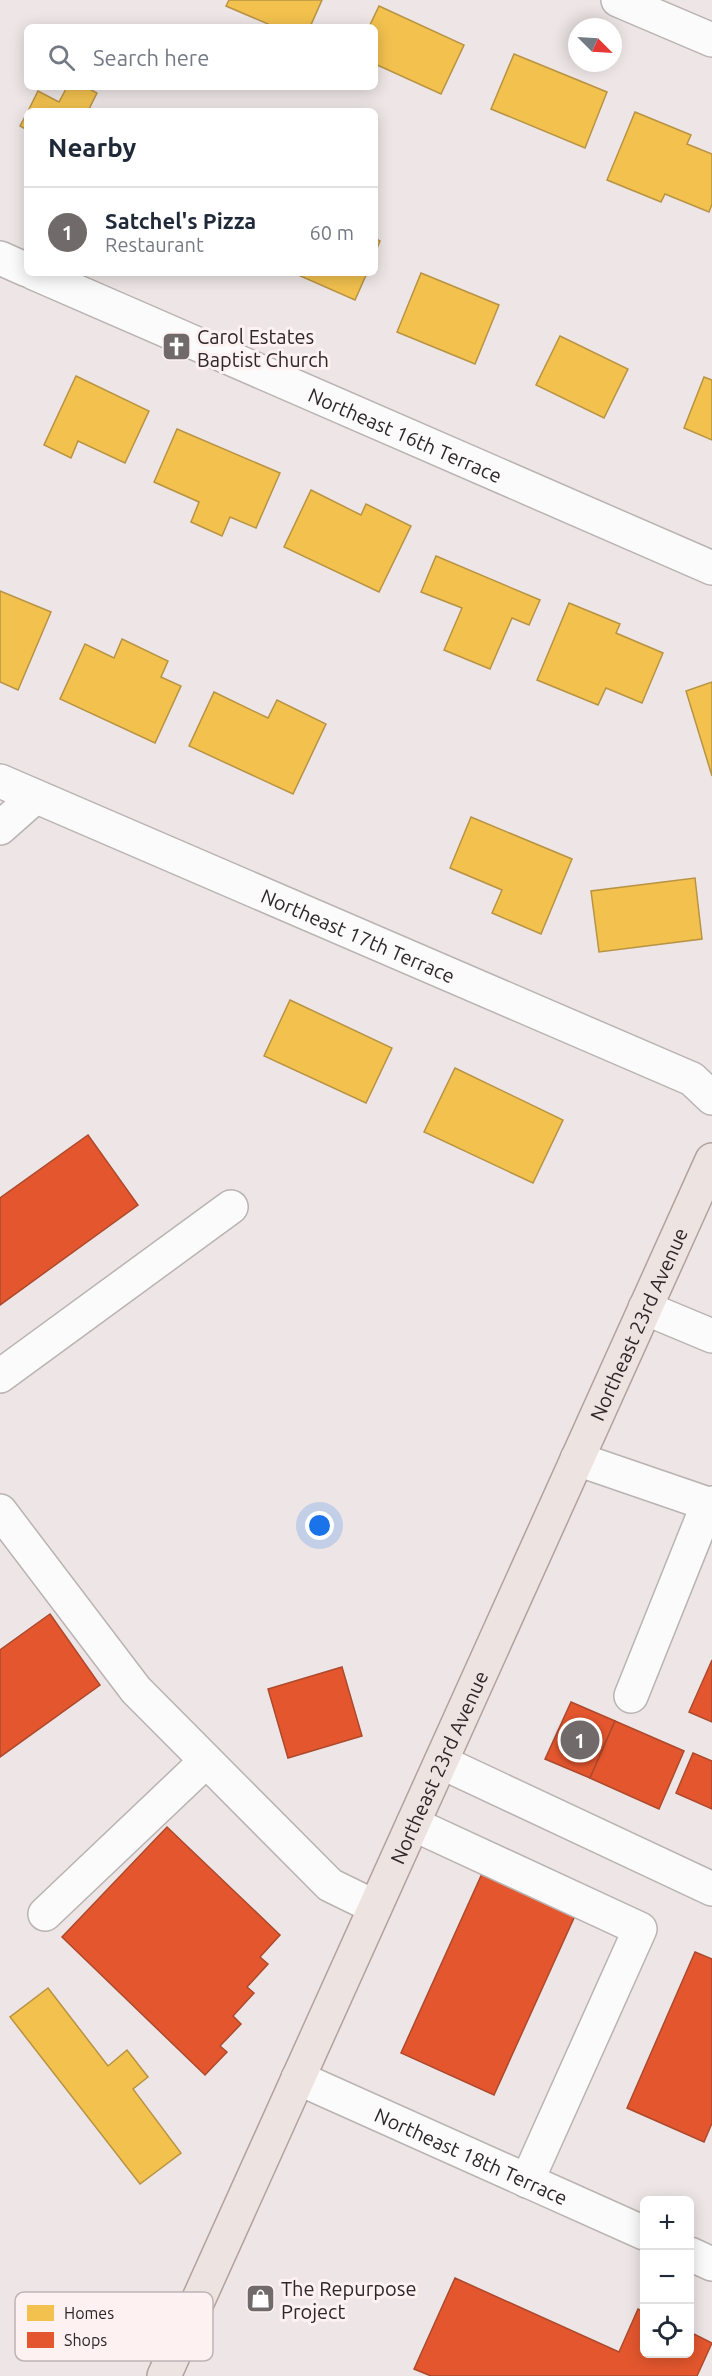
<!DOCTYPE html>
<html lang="en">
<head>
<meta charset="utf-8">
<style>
  :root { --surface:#fff; --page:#f2f2f3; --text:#1f2937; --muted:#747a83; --line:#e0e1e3; --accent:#716a6a }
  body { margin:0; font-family:Ubuntu,sans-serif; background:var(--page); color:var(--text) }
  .controls { position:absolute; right:18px; bottom:18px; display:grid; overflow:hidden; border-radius:9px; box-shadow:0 3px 15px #0003 }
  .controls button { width:54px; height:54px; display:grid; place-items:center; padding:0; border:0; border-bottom:2px solid var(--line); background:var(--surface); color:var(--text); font:30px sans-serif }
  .compass { position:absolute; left:568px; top:18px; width:54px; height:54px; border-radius:50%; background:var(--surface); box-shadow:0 3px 15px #0003; rotate:114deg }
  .you { position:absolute; left:320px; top:1526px; width:21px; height:21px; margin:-15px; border:4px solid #fff; border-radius:50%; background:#1a73e8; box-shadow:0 0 0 9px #1a73e833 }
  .badge { display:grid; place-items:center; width:39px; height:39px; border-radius:50%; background:var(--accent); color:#fff; font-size:20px; font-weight:700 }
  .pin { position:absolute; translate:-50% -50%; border:3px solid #fff; box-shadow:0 2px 6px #0006 }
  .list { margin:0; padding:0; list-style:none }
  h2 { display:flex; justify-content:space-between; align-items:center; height:78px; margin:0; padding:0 24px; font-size:26px }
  h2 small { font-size:20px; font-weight:400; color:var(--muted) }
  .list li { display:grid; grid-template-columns:39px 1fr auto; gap:18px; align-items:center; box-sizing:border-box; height:90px; padding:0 24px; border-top:2px solid var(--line) }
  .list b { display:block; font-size:22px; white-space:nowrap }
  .list p { margin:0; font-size:20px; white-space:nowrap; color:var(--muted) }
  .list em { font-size:20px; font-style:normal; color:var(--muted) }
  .icon { flex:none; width:33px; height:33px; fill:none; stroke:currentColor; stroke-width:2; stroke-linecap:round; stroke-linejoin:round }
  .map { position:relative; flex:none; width:712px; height:2376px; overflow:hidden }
  .search { position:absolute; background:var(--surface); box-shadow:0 3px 15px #0003; left:24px; top:24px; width:354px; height:66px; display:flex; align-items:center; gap:15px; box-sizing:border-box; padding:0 21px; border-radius:9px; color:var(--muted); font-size:22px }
  .panel { position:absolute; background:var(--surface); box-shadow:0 3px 15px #0003; left:24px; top:108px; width:354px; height:168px; border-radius:9px }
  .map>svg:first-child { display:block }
  .homes { fill:#f2c14e; stroke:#b79343; stroke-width:1.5 }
  .shops { fill:#e4572e; stroke:#ad492c; stroke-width:1.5 }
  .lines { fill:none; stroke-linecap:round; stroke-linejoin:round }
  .minor-casing { stroke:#b9b3b3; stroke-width:36 }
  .major-casing { stroke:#b3a19c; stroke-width:36 }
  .minor { stroke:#fcfbfb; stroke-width:33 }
  .major { stroke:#ede3e0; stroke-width:33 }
  .labels { text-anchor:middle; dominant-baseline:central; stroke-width:6; stroke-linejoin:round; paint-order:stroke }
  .poi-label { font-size:20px; fill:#2d2728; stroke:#fdf1f1; text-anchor:start }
  .street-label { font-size:20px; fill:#2d2728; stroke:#fdf1f1 }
  .key { fill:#fdf1f1; stroke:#bfb4b5; stroke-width:1.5 }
  .key-label { font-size:16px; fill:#2d2728 }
</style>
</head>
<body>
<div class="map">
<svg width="712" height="2376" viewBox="0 0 712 2376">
  <rect width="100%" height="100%" fill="#eee6e6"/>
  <!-- homes -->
  <g class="homes">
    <polygon points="229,0 322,0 310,27 275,27 226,6"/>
    <polygon points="379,6 464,45 441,94 375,64 375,27 369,27"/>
    <polygon points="514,54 607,92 585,148 491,109"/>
    <polygon points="67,87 86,87 97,93 88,111 28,111 38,91 59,102"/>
    <polygon points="635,112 691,135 687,144 712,154 712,204 709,212 665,194 661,202 607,180"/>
    <polygon points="27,113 27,130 20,126"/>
    <polygon points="375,238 380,241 375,253"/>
    <polygon points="299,273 367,273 355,300 298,275"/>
    <polygon points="421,273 499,305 475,364 397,332"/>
    <polygon points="560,336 628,369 604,418 536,385"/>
    <polygon points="76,376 149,411 125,463 78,441 71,458 44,445"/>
    <polygon points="704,377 712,380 712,440 684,428"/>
    <polygon points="177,429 280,473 256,528 230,517 222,536 191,522 199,502 154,482"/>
    <polygon points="311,490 361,515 366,504 411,526 379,592 284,547"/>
    <polygon points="436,556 540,600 529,625 512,618 490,669 444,650 462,608 421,592"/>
    <polygon points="0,591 51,612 18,690 0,682"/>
    <polygon points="569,603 620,624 616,633 663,653 642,703 606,688 598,705 537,680"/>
    <polygon points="122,639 168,661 161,677 181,686 155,743 60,699 85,644 114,658"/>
    <polygon points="712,682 712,776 686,691"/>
    <polygon points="214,692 268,718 277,700 326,724 293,794 189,746"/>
    <polygon points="471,817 572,859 541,934 492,913 502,890 450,868"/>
    <polygon points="695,878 702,939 599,952 591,891"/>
    <polygon points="290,1000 392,1048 366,1103 264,1056"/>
    <polygon points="455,1068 563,1120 533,1183 424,1132"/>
    <polygon points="48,1988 108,2066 127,2050 148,2077 133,2089 181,2153 140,2184 10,2017"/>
  </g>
  <!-- shops -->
  <g class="shops">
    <polygon points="88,1135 138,1205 0,1305 0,1198"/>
    <polygon points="50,1614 100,1685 0,1757 0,1650"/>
    <polygon points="712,1660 712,1722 689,1712"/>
    <polygon points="342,1667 362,1736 288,1758 268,1689"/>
    <polygon points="571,1702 615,1721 590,1778 545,1759"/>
    <polygon points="615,1721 684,1751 659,1809 590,1778"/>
    <polygon points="693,1753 712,1761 712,1809 676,1793"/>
    <polygon points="167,1827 280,1935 260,1957 268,1964 247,1987 254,1993 233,2016 241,2024 220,2046 227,2052 205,2075 62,1937"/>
    <polygon points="485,1867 578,1909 494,2095 401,2053"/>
    <polygon points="695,1952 712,1959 712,2123 704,2142 627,2108"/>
    <polygon points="455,2278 619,2352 638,2309 644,2312 644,2354 690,2354 690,2332 712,2343 697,2376 431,2376 414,2369"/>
  </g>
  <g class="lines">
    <defs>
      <g id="minor">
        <polyline points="618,0 712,40"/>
        <polyline points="0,258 27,270"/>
        <path id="s1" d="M34,273L712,568"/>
        <path id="s2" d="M0,781L692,1079L712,1098"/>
        <polyline points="0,828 35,797"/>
        <polyline points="645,1308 712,1336"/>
        <polyline points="0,1376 231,1207"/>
        <polyline points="577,1459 708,1504"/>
        <polyline points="0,1511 136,1690 330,1885 375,1907"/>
        <polyline points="631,1696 708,1504 712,1503"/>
        <polyline points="441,1762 712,1889"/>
        <polyline points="413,1824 640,1929 527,2181"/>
        <polyline points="45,1914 206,1761"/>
        <path id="s3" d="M298,2078L644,2233"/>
        <polyline points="690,2254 712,2264"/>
      </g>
      <g id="major">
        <path id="s4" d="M164,2376L712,1160"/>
      </g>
    </defs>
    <!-- minor casing -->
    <use href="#minor" class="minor-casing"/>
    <!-- major casing -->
    <use href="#major" class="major-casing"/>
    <!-- minor -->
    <use href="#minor" class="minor"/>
    <!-- major -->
    <use href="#major" class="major"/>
  </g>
  <!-- icons -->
  <defs>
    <symbol id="church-square" viewBox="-11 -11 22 22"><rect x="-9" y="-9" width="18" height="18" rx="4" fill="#716a6a" stroke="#fdf1f1"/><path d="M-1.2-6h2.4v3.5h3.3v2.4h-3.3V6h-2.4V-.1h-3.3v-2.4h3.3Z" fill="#fff"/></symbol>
    <symbol id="shop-square" viewBox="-11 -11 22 22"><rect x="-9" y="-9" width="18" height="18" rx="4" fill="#716a6a" stroke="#fdf1f1"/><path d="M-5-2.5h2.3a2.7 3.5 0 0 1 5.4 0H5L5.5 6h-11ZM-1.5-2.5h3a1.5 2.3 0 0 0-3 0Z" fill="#fff"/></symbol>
  </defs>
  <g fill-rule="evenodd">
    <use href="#church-square" x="160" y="330" width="33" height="33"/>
    <use href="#shop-square" x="244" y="2282" width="33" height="33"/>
  </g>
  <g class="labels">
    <!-- poi labels -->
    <g class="poi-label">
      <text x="197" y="336">Carol Estates<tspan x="197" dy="23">Baptist Church</tspan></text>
      <text x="281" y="2288">The Repurpose<tspan x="281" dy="23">Project</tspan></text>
    </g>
    <!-- street labels -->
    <g class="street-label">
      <text stroke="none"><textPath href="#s1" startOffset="405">Northeast 16th Terrace</textPath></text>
      <text stroke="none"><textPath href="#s2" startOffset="390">Northeast 17th Terrace</textPath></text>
      <text stroke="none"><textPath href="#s4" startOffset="1154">Northeast 23rd Avenue</textPath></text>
      <text stroke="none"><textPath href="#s4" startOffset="668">Northeast 23rd Avenue</textPath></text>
      <text stroke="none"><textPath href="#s3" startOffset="190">Northeast 18th Terrace</textPath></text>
    </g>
  </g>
  <!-- legend -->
  <rect x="15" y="2292" width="198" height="69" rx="9" class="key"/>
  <rect x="27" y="2305" width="27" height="16" fill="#f2c14e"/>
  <rect x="27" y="2332" width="27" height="16" fill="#e4572e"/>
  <g class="key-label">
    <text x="64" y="2319">Homes</text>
    <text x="64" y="2346">Shops</text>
  </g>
</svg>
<div class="controls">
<button>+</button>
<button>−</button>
<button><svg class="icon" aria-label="locate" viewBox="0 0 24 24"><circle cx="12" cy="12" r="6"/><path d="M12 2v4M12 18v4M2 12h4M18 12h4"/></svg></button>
</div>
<svg class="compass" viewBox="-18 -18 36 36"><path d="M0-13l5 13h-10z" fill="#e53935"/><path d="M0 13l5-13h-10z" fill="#747a83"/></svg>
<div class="you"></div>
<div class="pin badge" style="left:580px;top:1740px">1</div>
<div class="search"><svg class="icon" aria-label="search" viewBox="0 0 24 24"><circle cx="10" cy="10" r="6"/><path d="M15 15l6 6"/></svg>Search here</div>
<section class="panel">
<h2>Nearby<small></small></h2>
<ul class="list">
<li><span class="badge">1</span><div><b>Satchel's Pizza</b><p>Restaurant</p></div><em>60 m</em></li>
</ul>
</section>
</div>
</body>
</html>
